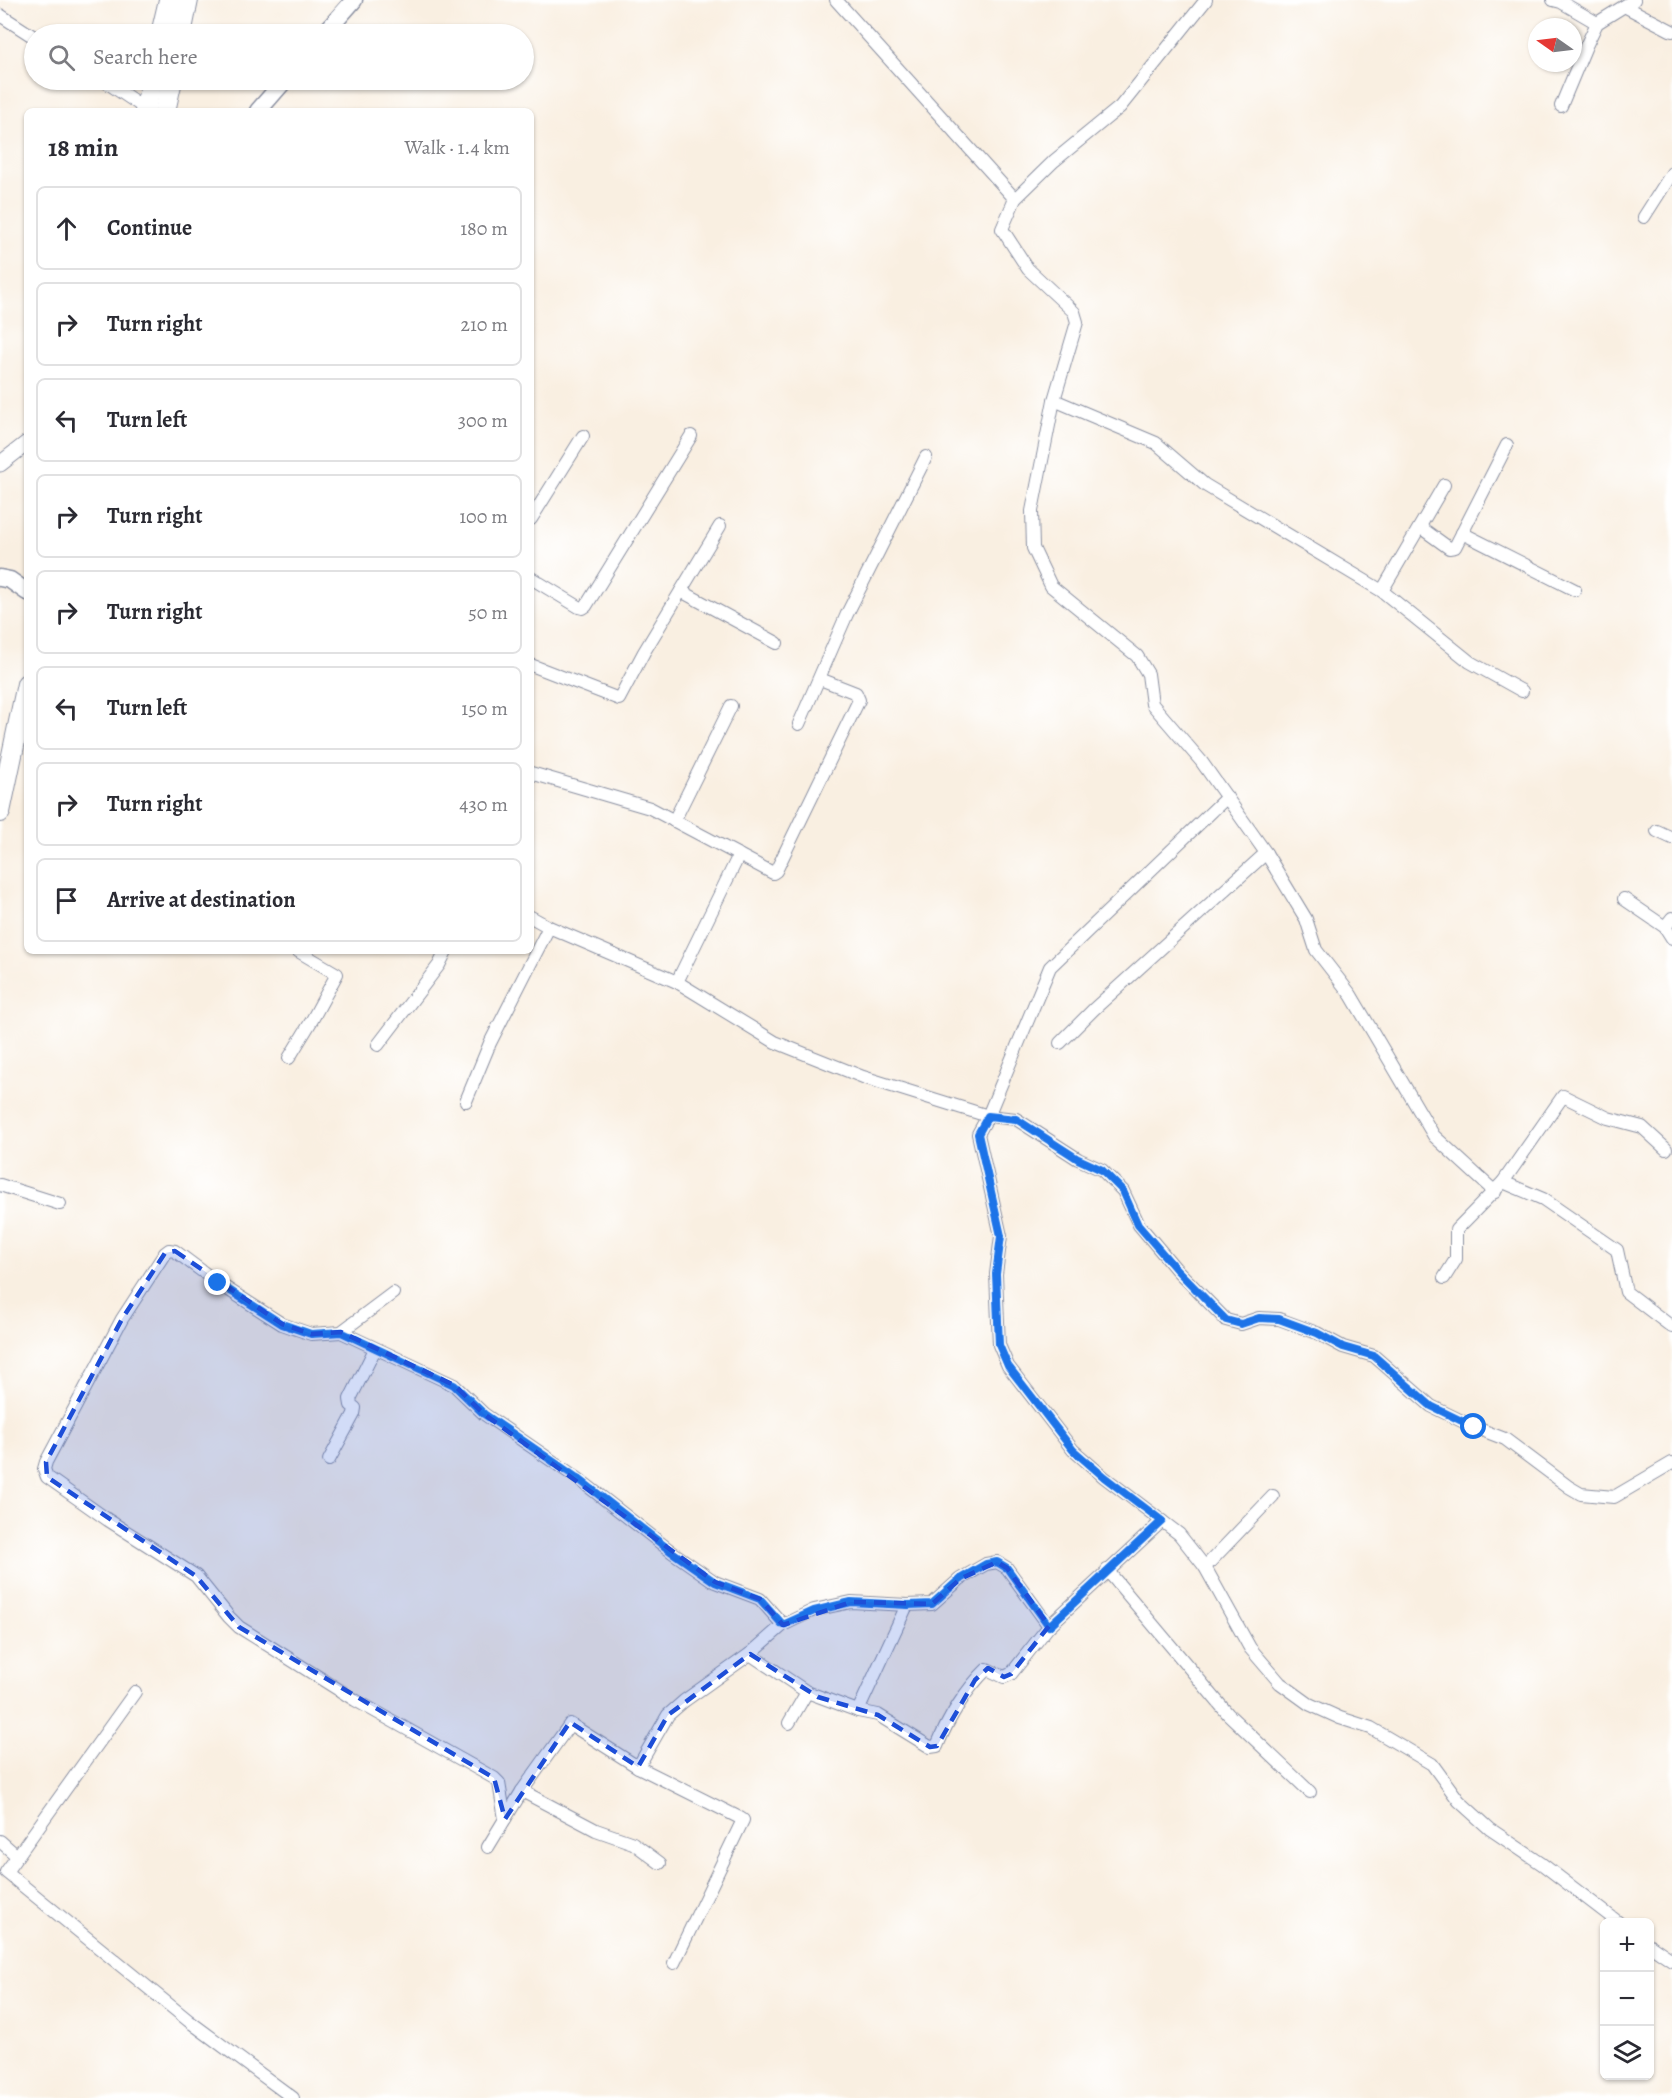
<!DOCTYPE html>
<html lang="en">
<head>
<meta charset="utf-8">
<style>
  :root { --surface:#fff; --page:#f7f7f7; --text:#2b2b33; --muted:#7c7c81; --line:#e1e1e2 }
  body { margin:0; font-family:Alegreya,serif; background:var(--page); color:var(--text) }
  .controls { position:absolute; right:18px; bottom:18px; display:grid; overflow:hidden; border-radius:9px; box-shadow:0 2px 4px #0004 }
  .controls button { width:54px; height:54px; display:grid; place-items:center; padding:0; border:0; border-bottom:2px solid var(--line); background:var(--surface); color:var(--text); font:30px sans-serif }
  .compass { position:absolute; left:1528px; top:18px; width:54px; height:54px; border-radius:50%; background:var(--surface); box-shadow:0 2px 4px #0004; rotate:284deg }
  .stop { position:absolute; width:18px; height:18px; margin:-14px; border:4px solid #1a73e8; border-radius:50%; background:#fff }
  .stop.end { background:#1a73e8; border-color:#fff; box-shadow:0 2px 6px #0008 }
  .list { margin:0; padding:0; list-style:none }
  h2 { display:flex; justify-content:space-between; align-items:center; height:78px; margin:0; padding:0 24px; font-size:26px }
  h2 small { font-size:20px; font-weight:400; color:var(--muted) }
  .list li { display:grid; grid-template-columns:39px 1fr auto; gap:18px; align-items:center; box-sizing:border-box; height:84px; margin:0 12px 12px; padding:0 12px; border:2px solid var(--line); border-radius:9px }
  .list b { display:block; font-size:22px; white-space:nowrap }
  .list em { font-size:20px; font-style:normal; color:var(--muted) }
  .icon { flex:none; width:33px; height:33px; fill:none; stroke:currentColor; stroke-width:2; stroke-linecap:round; stroke-linejoin:round }
  .map { position:relative; flex:none; width:1672px; height:2098px; overflow:hidden }
  .search { position:absolute; background:var(--surface); box-shadow:0 2px 4px #0004; left:24px; top:24px; width:510px; height:66px; display:flex; align-items:center; gap:15px; box-sizing:border-box; padding:0 21px; border-radius:33px; color:var(--muted); font-size:22px }
  .panel { position:absolute; background:var(--surface); box-shadow:0 2px 4px #0004; left:24px; top:108px; width:510px; height:846px; border-radius:9px }
  .map>svg:first-child { display:block }
  .lines { fill:none; stroke-linecap:round; stroke-linejoin:round }
  .minor-casing { stroke:#8a8fa0; stroke-width:14 }
  .tertiary-casing { stroke:#8a8fa0; stroke-width:17 }
  .secondary-casing { stroke:#8a8fa0; stroke-width:19 }
  .primary-casing { stroke:#8a8fa0; stroke-width:22 }
  .minor { stroke:#fff; stroke-width:12 }
  .tertiary { stroke:#fff; stroke-width:15 }
  .secondary { stroke:#fff; stroke-width:16 }
  .primary { stroke:#fff; stroke-width:20 }
  .route { stroke:#1a73e8; stroke-width:8 }
  .marked { fill:#1d4ed8; fill-opacity:0.2; stroke:#1d4ed8; stroke-width:4.5; stroke-dasharray:12 8; stroke-linejoin:round }
</style>
</head>
<body>
<div class="map">
<svg width="1672" height="2098" viewBox="0 0 1672 2098">
  <rect width="100%" height="100%" fill="#fff"/>
  <filter id="ink" filterUnits="userSpaceOnUse"><feTurbulence type="fractalNoise" baseFrequency=".0167" numOctaves="2"/><feDisplacementMap in="SourceGraphic" scale="12" xChannelSelector="R" yChannelSelector="G"/><feConvolveMatrix kernelMatrix="1 2 1 2 8 2 1 2 1" color-interpolation-filters="sRGB"/></filter>
  <filter id="wash" filterUnits="userSpaceOnUse"><feTurbulence type="fractalNoise" baseFrequency=".008" numOctaves="4" result="noise"/><feDisplacementMap in="SourceGraphic" scale="24" xChannelSelector="R" yChannelSelector="G"/><feGaussianBlur stdDeviation="1.35" result="paint"/><feColorMatrix in="noise" values="0 0 0 0 0 0 0 0 0 0 0 0 0 0 0 0 0 1.4 0 .05"/><feComposite in="paint" operator="in"/></filter>
  <g filter="url(#wash)">
    <rect width="100%" height="100%" fill="#f9efe1"/>
  </g>
  <g filter="url(#ink)">
    <g class="lines">
      <defs>
        <g id="minor">
          <polyline points="836,0 1015,199"/>
          <polyline points="1206,0 1120,107 1054,161 1015,199 1002,229 1028,269 1074,312 1077,322 1054,400 1032,511 1033,548 1051,586 1137,656 1148,674 1152,704 1201,761 1266,853 1306,919 1316,950 1351,995 1434,1136 1495,1192"/>
          <polyline points="1553,0 1561,2 1597,23"/>
          <polyline points="1626,7 1672,31"/>
          <polyline points="0,15 34,37"/>
          <polyline points="103,80 146,109"/>
          <polyline points="1561,106 1586,46 1597,23 1634,0"/>
          <polyline points="1644,217 1672,173"/>
          <polyline points="1054,400 1156,443 1205,485 1382,591 1470,662 1522,691"/>
          <polyline points="531,519 583,436"/>
          <polyline points="1420,527 1449,548 1455,547 1507,445"/>
          <polyline points="1462,533 1575,590"/>
          <polyline points="531,578 579,607 583,608 586,606 691,436"/>
          <polyline points="681,591 777,643"/>
          <polyline points="1382,591 1444,485"/>
          <polyline points="531,665 619,699 644,652 720,526"/>
          <polyline points="799,724 847,614 926,457"/>
          <polyline points="531,773 650,808 773,873 776,871 859,700 856,693 820,679"/>
          <polyline points="1227,797 1050,967 988,1116 978,1134 1001,1236 996,1274 999,1345 1008,1366 1073,1450 1104,1477 1179,1534 1205,1567 1250,1648 1280,1683 1309,1704 1340,1718 1371,1728 1432,1764 1459,1801 1490,1829 1542,1864 1618,1922"/>
          <polyline points="674,821 731,706"/>
          <polyline points="1657,831 1672,838"/>
          <polyline points="1624,899 1665,927 1672,938"/>
          <polyline points="531,917 549,927 677,982 775,1042 863,1077 988,1116 1016,1119 1078,1159 1102,1170 1123,1191 1139,1225 1176,1269 1226,1320 1241,1324 1259,1318 1279,1319 1317,1333 1343,1347 1374,1356 1431,1406 1474,1427 1505,1439 1569,1487 1581,1494 1614,1497 1672,1463"/>
          <polyline points="1665,927 1672,918"/>
          <polyline points="677,982 739,855"/>
          <polyline points="1060,1043 1094,1009 1266,853"/>
          <polyline points="378,1045 439,965 446,951"/>
          <polyline points="289,1058 312,1020 337,974 298,951"/>
          <polyline points="466,1101 490,1043 549,927"/>
          <polyline points="1503,1182 1543,1199 1617,1250 1626,1292 1672,1327"/>
          <polyline points="0,1185 60,1204"/>
          <polyline points="1444,1278 1456,1259 1456,1230 1503,1182 1563,1096 1608,1118 1642,1127 1666,1149"/>
          <polyline points="393,1293 341,1332 311,1334 282,1324 218,1283 175,1251 169,1250 165,1253 122,1319 46,1462 44,1469 47,1477 108,1520 196,1576 229,1617 239,1627 355,1700 494,1778 499,1783 505,1819"/>
          <polyline points="341,1332 454,1385 484,1414 580,1480 672,1552 715,1582 760,1599 783,1625"/>
          <polyline points="329,1460 354,1414 355,1408 351,1405 350,1399 375,1349"/>
          <polyline points="1205,1567 1273,1496"/>
          <polyline points="1107,1570 1228,1714 1310,1792"/>
          <polyline points="750,1654 807,1692"/>
          <polyline points="135,1692 6,1872 189,2021 293,2098"/>
          <polyline points="858,1711 907,1605"/>
          <path d="M789,1723L807,1692L858,1711L878,1715L930,1747L937,1746C948,1719 966,1689 987,1669L1004,1677L1011,1674L1049,1626L1162,1521"/>
          <polyline points="638,1767 668,1715 684,1701 750,1654 783,1625 814,1610 851,1602 907,1605 932,1604 960,1579 986,1564 997,1562 1007,1568 1049,1626"/>
          <polyline points="522,1791 596,1830 633,1843 660,1863"/>
          <polyline points="0,1841 17,1856"/>
          <polyline points="488,1847 522,1791 570,1724 638,1767 740,1818 743,1820 741,1824 674,1963"/>
          <polyline points="1650,1945 1672,1960"/>
        </g>
        <polyline id="tertiary" points="0,464 27,443"/>
        <g id="secondary">
          <polyline points="324,34 354,0"/>
          <polyline points="258,111 285,80"/>
          <polyline points="0,578 10,580 27,592"/>
        </g>
        <g id="primary">
          <polyline points="161,34 169,0"/>
          <polyline points="181,34 188,0"/>
          <polyline points="145,111 152,80"/>
          <polyline points="165,111 172,80"/>
          <polyline points="0,812 27,684"/>
        </g>
      </defs>
      <!-- minor casing -->
      <use href="#minor" class="minor-casing"/>
      <!-- tertiary casing -->
      <use href="#tertiary" class="tertiary-casing"/>
      <!-- secondary casing -->
      <use href="#secondary" class="secondary-casing"/>
      <!-- primary casing -->
      <use href="#primary" class="primary-casing"/>
      <!-- minor -->
      <use href="#minor" class="minor"/>
      <!-- tertiary -->
      <use href="#tertiary" class="tertiary"/>
      <!-- secondary -->
      <use href="#secondary" class="secondary"/>
      <!-- primary -->
      <use href="#primary" class="primary"/>
    </g>
  </g>
  <g class="lines" filter="url(#ink)">
    <!-- route -->
    <polyline class="route" points="218,1283 282,1324 311,1334 341,1332 454,1385 484,1414 580,1480 672,1552 715,1582 760,1599 783,1625 814,1611 851,1602 908,1605 932,1604 960,1579 986,1564 997,1562 1007,1568 1049,1626 1162,1521 1104,1477 1073,1450 1008,1366 999,1345 996,1274 1001,1236 978,1134 988,1116 1016,1119 1078,1159 1102,1170 1123,1191 1138,1225 1176,1269 1226,1320 1241,1324 1259,1318 1279,1319 1317,1333 1343,1347 1374,1356 1431,1406 1474,1427"/>
  </g>
  <!-- marked area -->
  <path class="marked" d="M175,1251L282,1324L311,1334L341,1332L454,1385L484,1414L715,1582L760,1599L783,1625L851,1602L932,1604L960,1579L997,1562L1007,1568L1049,1626L1011,1674L1004,1677L988,1668L975,1680L937,1746L930,1747L878,1715L818,1697L750,1654L668,1715L638,1767L570,1722L505,1819L494,1778L239,1627L196,1576L47,1477L46,1462L122,1319L165,1253Z"/>
</svg>
<div class="controls">
<button>+</button>
<button>−</button>
<button><svg class="icon" aria-label="layers" viewBox="0 0 24 24"><path d="M12 4l9 5-9 5-9-5zM3 14l9 5 9-5"/></svg></button>
</div>
<svg class="compass" viewBox="-18 -18 36 36"><path d="M0-13l5 13h-10z" fill="#e53935"/><path d="M0 13l5-13h-10z" fill="#7c7c81"/></svg>
<div class="stop" style="left:1474px;top:1427px"></div>
<div class="stop end" style="left:218px;top:1283px"></div>
<div class="search"><svg class="icon" aria-label="search" viewBox="0 0 24 24"><circle cx="10" cy="10" r="6"/><path d="M15 15l6 6"/></svg>Search here</div>
<section class="panel">
<h2>18 min<small>Walk · 1.4 km</small></h2>
<ul class="list">
<li><svg class="icon" aria-label="ahead" viewBox="0 0 24 24"><path d="M12 20V5M6 11l6-6 6 6"/></svg><div><b>Continue</b></div><em>180 m</em></li>
<li><svg class="icon" aria-label="right" viewBox="0 0 24 24"><path d="M7 20v-9h11M14 6l5 5-5 5"/></svg><div><b>Turn right</b></div><em>210 m</em></li>
<li><svg class="icon" aria-label="left" viewBox="0 0 24 24"><path d="M17 20v-9H6M10 6l-5 5 5 5"/></svg><div><b>Turn left</b></div><em>300 m</em></li>
<li><svg class="icon" aria-label="right" viewBox="0 0 24 24"><path d="M7 20v-9h11M14 6l5 5-5 5"/></svg><div><b>Turn right</b></div><em>100 m</em></li>
<li><svg class="icon" aria-label="right" viewBox="0 0 24 24"><path d="M7 20v-9h11M14 6l5 5-5 5"/></svg><div><b>Turn right</b></div><em>50 m</em></li>
<li><svg class="icon" aria-label="left" viewBox="0 0 24 24"><path d="M17 20v-9H6M10 6l-5 5 5 5"/></svg><div><b>Turn left</b></div><em>150 m</em></li>
<li><svg class="icon" aria-label="right" viewBox="0 0 24 24"><path d="M7 20v-9h11M14 6l5 5-5 5"/></svg><div><b>Turn right</b></div><em>430 m</em></li>
<li><svg class="icon" aria-label="arrive" viewBox="0 0 24 24"><path d="M6 21V4h12l-3 4 3 4H6"/></svg><div><b>Arrive at destination</b></div></li>
</ul>
</section>
</div>
</body>
</html>
